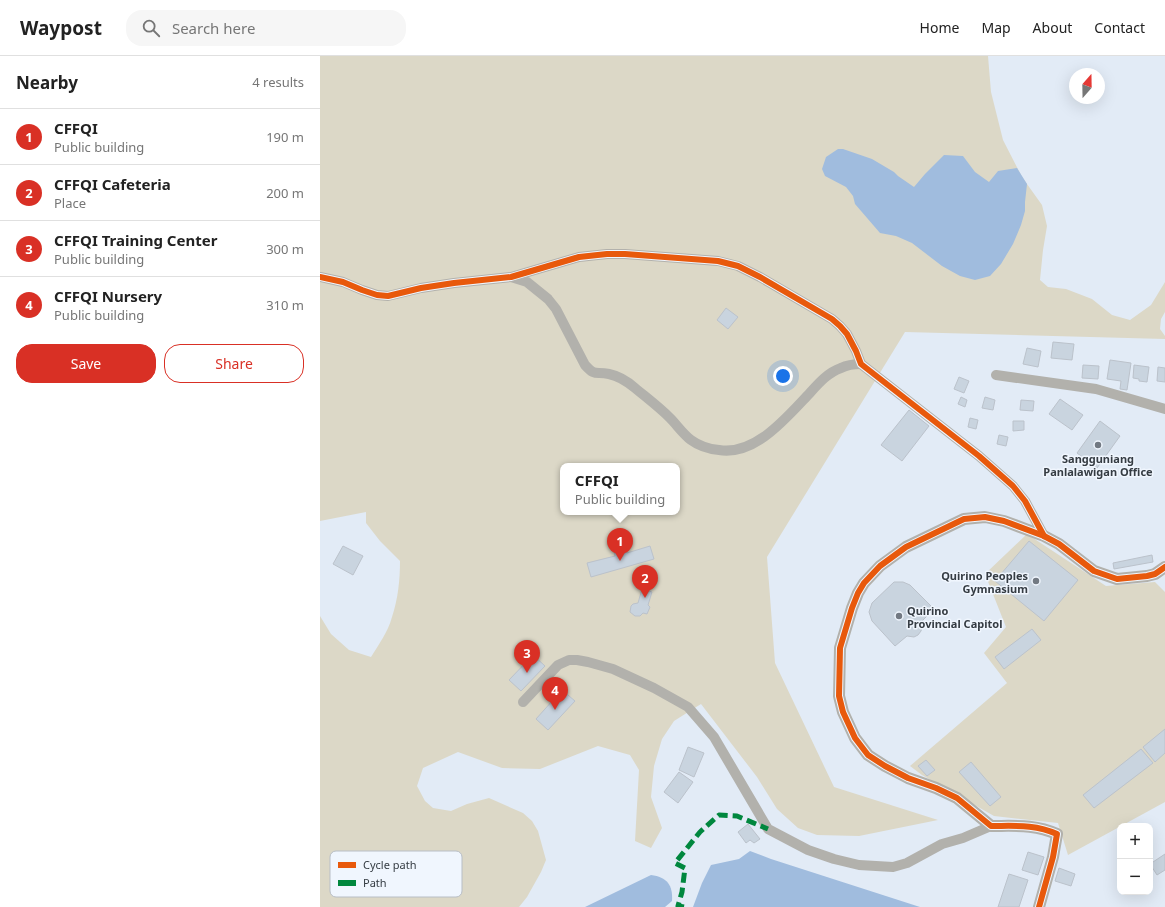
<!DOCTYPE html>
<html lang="en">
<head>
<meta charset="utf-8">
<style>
  :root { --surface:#fff; --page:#f6f6f6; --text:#222; --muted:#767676; --line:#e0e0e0; --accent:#d93025 }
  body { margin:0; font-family:"Noto Sans",sans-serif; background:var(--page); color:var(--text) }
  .controls { position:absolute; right:12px; bottom:12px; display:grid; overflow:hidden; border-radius:8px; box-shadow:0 4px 16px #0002 }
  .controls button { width:36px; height:36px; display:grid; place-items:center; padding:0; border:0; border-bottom:1px solid var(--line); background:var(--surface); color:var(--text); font:20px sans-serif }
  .compass { position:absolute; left:749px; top:12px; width:36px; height:36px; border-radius:50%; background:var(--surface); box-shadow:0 4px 16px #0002; rotate:20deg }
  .you { position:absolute; left:463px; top:320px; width:14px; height:14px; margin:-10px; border:3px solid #fff; border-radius:50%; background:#1a73e8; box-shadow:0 0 0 6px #1a73e833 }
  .badge { display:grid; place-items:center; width:26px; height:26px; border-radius:50%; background:var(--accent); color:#fff; font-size:13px; font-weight:700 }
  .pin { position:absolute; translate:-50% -33px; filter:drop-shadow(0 1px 2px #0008) }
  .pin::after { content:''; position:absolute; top:21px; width:14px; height:12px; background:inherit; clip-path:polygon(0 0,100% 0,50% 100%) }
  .popup { position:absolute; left:240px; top:407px; width:120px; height:52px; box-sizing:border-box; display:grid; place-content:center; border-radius:8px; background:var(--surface); filter:drop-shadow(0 1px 3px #0005); font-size:13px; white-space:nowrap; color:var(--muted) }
  .popup b { font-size:15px; color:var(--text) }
  .popup::after { content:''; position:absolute; left:50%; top:100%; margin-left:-8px; border:8px solid transparent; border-top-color:var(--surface) }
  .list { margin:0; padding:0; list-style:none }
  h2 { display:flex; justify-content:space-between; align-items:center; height:52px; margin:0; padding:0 16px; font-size:17px }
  h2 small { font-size:13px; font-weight:400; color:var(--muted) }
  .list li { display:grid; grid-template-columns:26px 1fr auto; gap:12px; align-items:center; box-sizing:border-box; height:56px; padding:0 16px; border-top:1px solid var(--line) }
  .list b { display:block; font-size:15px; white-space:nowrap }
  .list p { margin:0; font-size:13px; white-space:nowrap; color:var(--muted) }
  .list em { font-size:13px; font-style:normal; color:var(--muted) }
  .actions { display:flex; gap:8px; padding:12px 16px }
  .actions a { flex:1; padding:9px 0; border:1px solid var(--accent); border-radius:16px; text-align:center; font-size:14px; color:var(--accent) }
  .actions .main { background:var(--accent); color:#fff }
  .icon { flex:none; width:22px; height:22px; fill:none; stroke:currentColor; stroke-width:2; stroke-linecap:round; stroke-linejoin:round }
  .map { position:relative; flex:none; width:845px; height:851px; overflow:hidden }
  header { display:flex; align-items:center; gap:24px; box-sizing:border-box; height:56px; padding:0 20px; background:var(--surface); border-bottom:1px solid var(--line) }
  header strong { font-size:19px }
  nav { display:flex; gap:22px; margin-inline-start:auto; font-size:14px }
  .search { width:280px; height:36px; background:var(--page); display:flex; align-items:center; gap:10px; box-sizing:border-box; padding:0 14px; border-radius:16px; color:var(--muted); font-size:15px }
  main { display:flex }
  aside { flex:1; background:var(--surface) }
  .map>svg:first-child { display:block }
  .green { fill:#dcd8c7; fill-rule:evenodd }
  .water { fill:#a0bcde }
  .building { fill:#c9d4df; stroke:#bbc2cb }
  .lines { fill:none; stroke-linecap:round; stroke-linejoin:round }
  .minor { stroke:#b2b1ac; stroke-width:10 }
  .tertiary { stroke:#b2b1ac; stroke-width:12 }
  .quiet { stroke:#00873e; stroke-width:5; stroke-dasharray:10 5; stroke-linecap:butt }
  .cycleway-casing { stroke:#f0f6fe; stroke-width:8 }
  .cycleway { stroke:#e8590c; stroke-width:6 }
  .poi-dot { fill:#727982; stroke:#f0f6fe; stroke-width:1.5 }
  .labels { text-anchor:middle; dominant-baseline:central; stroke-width:3; stroke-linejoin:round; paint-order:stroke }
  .poi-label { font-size:11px; font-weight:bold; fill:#353c43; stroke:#f0f6fe }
  .key { fill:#f0f6fe; stroke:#b8bec6; stroke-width:1 }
  .key-label { font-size:11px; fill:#353c43 }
</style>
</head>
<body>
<header>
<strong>Waypost</strong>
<div class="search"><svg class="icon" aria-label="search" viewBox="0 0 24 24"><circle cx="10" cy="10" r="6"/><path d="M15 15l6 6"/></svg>Search here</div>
<nav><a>Home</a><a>Map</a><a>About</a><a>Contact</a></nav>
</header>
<main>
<aside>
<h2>Nearby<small>4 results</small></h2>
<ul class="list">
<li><span class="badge">1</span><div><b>CFFQI</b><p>Public building</p></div><em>190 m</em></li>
<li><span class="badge">2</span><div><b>CFFQI Cafeteria</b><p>Place</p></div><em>200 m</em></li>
<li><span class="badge">3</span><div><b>CFFQI Training Center</b><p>Public building</p></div><em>300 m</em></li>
<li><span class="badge">4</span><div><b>CFFQI Nursery</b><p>Public building</p></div><em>310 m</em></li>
</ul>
<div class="actions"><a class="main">Save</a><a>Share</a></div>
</aside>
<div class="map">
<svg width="845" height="851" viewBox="0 0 845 851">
  <rect width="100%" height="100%" fill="#e2ebf6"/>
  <!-- green -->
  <g class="green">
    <path d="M0,0H668L671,36L683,84L702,121L722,149L727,170L723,194L720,224L728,231L746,233L772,243L792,259L810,264L831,249L845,226V256L841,263L840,273L845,280V283L585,276L447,501L455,607L514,731L618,764L539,780L497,779L478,772L457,753L437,721L381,648L354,665L342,683L334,710L331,741L342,772L331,792L315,785L319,714L310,699L278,690L220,713L182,712L138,696L103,712L97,730L105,745L113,752L131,755L147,748L169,742L203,757L212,765L218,775L226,804L221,816L207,841L199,851H0V560L11,578L29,594L51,601C59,588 68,576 72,561C78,543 80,524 80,505L60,485L46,467V456L0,465ZM243,410H357V456H243Z"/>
    <polygon points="707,478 786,530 835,526 845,536 845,746 748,799 738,767 674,760 602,719 590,710 687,627 664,597 686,571 665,518"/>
  </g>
  <!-- water -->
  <g class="water">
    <polygon points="518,93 523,93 552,103 574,116 578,120 594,131 605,118 624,99 643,100 655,116 669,126 678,115 697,112 707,128 705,146 705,155 701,169 693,188 681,208 670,220 655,224 640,220 622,210 592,187 576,180 560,177 535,148 533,140 526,131 505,120 502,113 506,101"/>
    <polygon points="430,795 451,803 600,851 373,851 382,827 391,809 419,803"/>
    <path d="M331,819C347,821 353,829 352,845L345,851H265Z"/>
  </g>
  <!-- building -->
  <g class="building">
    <polygon points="406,252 418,261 408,273 397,264"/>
    <polygon points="733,286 754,288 752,304 731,302"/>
    <polygon points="707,292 721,295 718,311 703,308"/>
    <polygon points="790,304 811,307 807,334 800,333 801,325 787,323"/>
    <polygon points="763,309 779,310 778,323 762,322"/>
    <polygon points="814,309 829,311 827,326 819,325 819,323 813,322"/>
    <polygon points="838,311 845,312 845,326 837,325"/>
    <polygon points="639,321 649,325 644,337 634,333"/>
    <polygon points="641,341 647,344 645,351 638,348"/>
    <polygon points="665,341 675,344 673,354 662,352"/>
    <polygon points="740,343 763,359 752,374 729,358"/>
    <polygon points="701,344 714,345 713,355 700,354"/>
    <polygon points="589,354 609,370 582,405 561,389"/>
    <polygon points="650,362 658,364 656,373 648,371"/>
    <polygon points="693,365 704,365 704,374 693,375"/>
    <polygon points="780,365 800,380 777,412 757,397"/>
    <polygon points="679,379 688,381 686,390 677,388"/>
    <polygon points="709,485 758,524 724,565 675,525"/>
    <polygon points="23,490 43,500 33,519 13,508"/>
    <polygon points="330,490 334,503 271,521 267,507 295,500 294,494 305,491 307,497"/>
    <polygon points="832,499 833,506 794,513 793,507"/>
    <polygon points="574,526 583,526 590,529 614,553 601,566 602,571 601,575 598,579 594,581 587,580 575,590 552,565 549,556 552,547"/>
    <polygon points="322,533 332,536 328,549 330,551 327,558 323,557 320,560 315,560 310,556 311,550 313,548 318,547"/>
    <polygon points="712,573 721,584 684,613 675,601"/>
    <polygon points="213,599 225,610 201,635 189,624"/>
    <polygon points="242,634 255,645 228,674 216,663"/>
    <polygon points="845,673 845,697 835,706 823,691"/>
    <polygon points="368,691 384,697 374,721 359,714"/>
    <polygon points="821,693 833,707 774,752 763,739"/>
    <polygon points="606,704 615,714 607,720 598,710"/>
    <polygon points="651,706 681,741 670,750 639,716"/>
    <polygon points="359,716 373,726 358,747 344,736"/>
    <polygon points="428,768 440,783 434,787 430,784 426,787 418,776"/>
    <polygon points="708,796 724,801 718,819 702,814"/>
    <polygon points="845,798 845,814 837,819 830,808"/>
    <polygon points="739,812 755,818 751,830 735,825"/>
    <polygon points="689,818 708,824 699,851 678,851"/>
  </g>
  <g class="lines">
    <!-- minor -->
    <g class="minor">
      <polyline points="0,221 23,226 42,234 57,239 68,240 101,232 134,227 191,221 259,201 287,198 305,198 398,205 418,210 440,221 512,263 520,270 527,278 536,295 541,308 659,400 693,430 705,445 724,480"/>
      <path d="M191,221L207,226L228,243L236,253L265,309C276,321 275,315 289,318C299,320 308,326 315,332C327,342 339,351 350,362C357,369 363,378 371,384C379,390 389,393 399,394C435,400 466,362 488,339C498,328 507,317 521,312C527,309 534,308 541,308"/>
      <polyline points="676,319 776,333 845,353"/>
      <polyline points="203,646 238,609 249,604 257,604 268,606 293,613 334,632 368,651 394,681 448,773 488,794 514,803 539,809 573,811 587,807 622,788 643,782 671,770"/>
    </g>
    <!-- tertiary -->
    <path class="tertiary" d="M719,851L733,801L737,778C715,768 695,770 671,770L637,742L616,732L588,722L565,710L548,699L535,682L523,656L519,640L520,592L532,552L538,537L544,527L560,510L586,491L644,463L665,461L684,465L724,480L739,488L774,515L797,523L827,520L835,518L845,511"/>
    <!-- quiet -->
    <polyline class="quiet" points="364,851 358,850 362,836 365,812 355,807 380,776 399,759 417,760 448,773"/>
    <defs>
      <g id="cycleway">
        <polyline points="0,221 23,226 42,234 57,239 68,240 101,232 134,227 191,221 259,201 287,198 305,198 398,205 418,210 440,221 512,263 520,270 527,278 536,295 541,308 659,400 693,430 705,445 724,480"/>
        <path d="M719,851L733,801L737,778C715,768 695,770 671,770L637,742L616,732L588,722L565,710L548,699L535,682L523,656L519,640L520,592L532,552L538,537L544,527L560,510L586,491L644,463L665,461L684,465L724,480L739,488L774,515L797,523L827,520L835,518L845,511"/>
      </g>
    </defs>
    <!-- cycleway casing -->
    <use href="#cycleway" class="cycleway-casing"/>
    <!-- cycleway -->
    <use href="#cycleway" class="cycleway"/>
  </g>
  <!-- markers -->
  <g class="poi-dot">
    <circle cx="778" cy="389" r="4"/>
    <circle cx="716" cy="525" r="4"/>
    <circle cx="579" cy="560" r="4"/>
  </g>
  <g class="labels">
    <!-- poi labels -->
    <g class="poi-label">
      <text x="778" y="402">Sangguniang<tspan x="778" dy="13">Panlalawigan Office</tspan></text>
      <text x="708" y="519" text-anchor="end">Quirino Peoples<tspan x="708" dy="13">Gymnasium</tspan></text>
      <text x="587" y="554" text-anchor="start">Quirino<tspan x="587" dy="13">Provincial Capitol</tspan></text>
    </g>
  </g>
  <!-- legend -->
  <rect x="10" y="795" width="132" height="46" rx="6" class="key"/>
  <rect x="18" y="806" width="18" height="6" fill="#e8590c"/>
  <rect x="18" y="824" width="18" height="6" fill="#00873e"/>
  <g class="key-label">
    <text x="43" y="813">Cycle path</text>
    <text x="43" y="831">Path</text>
  </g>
</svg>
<div class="controls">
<button>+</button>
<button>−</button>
</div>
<svg class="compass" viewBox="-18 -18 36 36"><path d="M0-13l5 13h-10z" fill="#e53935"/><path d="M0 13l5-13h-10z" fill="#767676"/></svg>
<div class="you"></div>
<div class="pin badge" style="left:300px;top:505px">1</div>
<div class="popup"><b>CFFQI</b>Public building</div>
<div class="pin badge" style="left:325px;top:542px">2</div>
<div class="pin badge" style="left:207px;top:617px">3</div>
<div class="pin badge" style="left:235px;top:654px">4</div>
</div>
</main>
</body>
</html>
